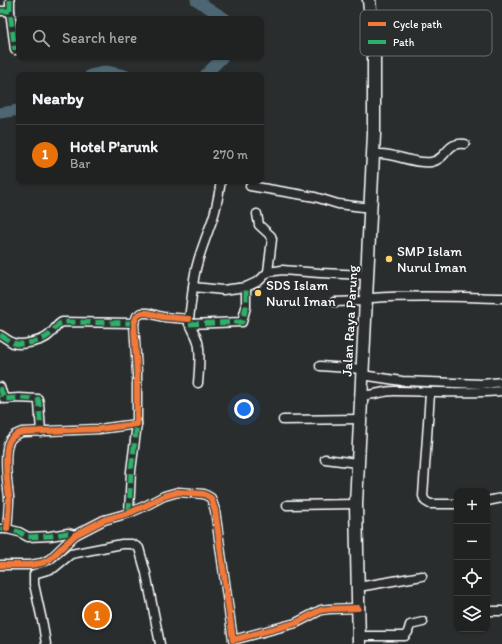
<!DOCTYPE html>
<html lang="en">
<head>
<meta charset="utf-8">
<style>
  :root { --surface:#202222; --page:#2d2f2f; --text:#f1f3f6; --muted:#a2a4a5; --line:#3d3f40; --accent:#ffd166 }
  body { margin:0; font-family:Itim,sans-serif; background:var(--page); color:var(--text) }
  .controls { position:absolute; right:12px; bottom:12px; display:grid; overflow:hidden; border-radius:8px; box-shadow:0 1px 3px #0004 }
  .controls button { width:36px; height:36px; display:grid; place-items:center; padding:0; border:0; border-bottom:1px solid var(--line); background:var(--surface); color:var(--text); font:20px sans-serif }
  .you { position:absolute; left:244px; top:409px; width:14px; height:14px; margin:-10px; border:3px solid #fff; border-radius:50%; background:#1a73e8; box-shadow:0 0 0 6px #1a73e833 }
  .badge { display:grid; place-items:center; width:26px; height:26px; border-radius:50%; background:var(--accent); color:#fff; font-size:13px; font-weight:700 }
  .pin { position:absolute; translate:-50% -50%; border:2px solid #fff; box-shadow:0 1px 4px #0006 }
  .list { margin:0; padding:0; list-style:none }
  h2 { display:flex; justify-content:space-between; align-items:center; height:52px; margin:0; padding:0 16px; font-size:17px }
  h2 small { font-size:13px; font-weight:400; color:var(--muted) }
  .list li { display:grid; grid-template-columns:26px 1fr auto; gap:12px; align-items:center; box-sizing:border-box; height:60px; padding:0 16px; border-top:1px solid var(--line) }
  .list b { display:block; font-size:15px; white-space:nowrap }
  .list p { margin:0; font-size:13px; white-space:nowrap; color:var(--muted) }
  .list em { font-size:13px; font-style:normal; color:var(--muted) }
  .icon { flex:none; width:22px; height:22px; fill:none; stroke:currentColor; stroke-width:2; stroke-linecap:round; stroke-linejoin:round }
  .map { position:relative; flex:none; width:502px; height:644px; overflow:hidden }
  .search { position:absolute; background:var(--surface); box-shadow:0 1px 3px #0004; left:16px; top:16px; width:248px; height:44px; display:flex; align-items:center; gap:10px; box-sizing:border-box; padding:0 14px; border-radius:8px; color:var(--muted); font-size:15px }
  .panel { position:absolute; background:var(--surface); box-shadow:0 1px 3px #0004; left:16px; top:72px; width:248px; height:112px; border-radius:8px }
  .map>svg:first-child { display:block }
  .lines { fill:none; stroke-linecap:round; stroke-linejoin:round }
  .river { stroke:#4e6673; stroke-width:11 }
  .minor-casing { stroke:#fff; stroke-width:11 }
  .highway-casing { stroke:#fff; stroke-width:15 }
  .minor { stroke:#2a2d2e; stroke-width:8 }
  .highway { stroke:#2a2d2e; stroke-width:12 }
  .quiet { stroke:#2db169; stroke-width:5; stroke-dasharray:10 5; stroke-linecap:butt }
  .cycleway-casing { stroke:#2a2d2e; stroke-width:8 }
  .cycleway { stroke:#f17a3a; stroke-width:6 }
  .poi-dot { fill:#ffd166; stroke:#2a2d2e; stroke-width:1.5 }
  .labels { text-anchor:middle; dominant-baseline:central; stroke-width:3.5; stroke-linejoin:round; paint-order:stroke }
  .poi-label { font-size:14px; fill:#fff; stroke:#2a2d2e; text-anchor:start }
  .street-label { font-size:14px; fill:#fff; stroke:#2a2d2e }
  .key { fill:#2a2d2e; stroke:#6a6c6d; stroke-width:1 }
  .key-label { font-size:11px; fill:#fff }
</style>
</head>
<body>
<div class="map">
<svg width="502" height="644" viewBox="0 0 502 644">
  <rect width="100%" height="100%" fill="#2a2d2e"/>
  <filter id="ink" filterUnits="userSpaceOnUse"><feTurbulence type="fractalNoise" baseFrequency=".025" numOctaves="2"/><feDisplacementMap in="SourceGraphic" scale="8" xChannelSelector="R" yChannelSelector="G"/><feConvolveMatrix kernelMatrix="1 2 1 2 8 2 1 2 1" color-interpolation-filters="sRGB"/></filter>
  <g filter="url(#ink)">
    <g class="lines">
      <!-- river -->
      <g class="river">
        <polyline points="196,0 226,19"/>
        <polyline points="90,75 107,71 125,75"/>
        <polyline points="205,75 223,57"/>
        <polyline points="0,113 19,110"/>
      </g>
      <defs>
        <g id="minor">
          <polyline points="10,0 10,11"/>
          <polyline points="0,11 10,11 15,50"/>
          <path d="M380,154C397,154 413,164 431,162C448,159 446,141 465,144"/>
          <polyline points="250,186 315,197 338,204 371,208"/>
          <polyline points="257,214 259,225 271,236 272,239 268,272"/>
          <path d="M193,287C195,263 205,241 213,218C217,206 219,193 221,181"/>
          <path d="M372,298C416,295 459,297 502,298"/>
          <polyline points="334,302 365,301"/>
          <polyline points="189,324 242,322 246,307 246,287"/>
          <path d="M0,335C4,337 9,341 13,343C21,346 43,341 49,335C54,331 56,325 62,322L134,323"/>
          <polyline points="320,366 362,369"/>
          <polyline points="362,375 402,381 482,384 502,382"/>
          <path d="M198,383C199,371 201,353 198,342C196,333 190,328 189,319L193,287L223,290L246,287L259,281L268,272L282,270L320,273L367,275"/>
          <polyline points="0,387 4,399 19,398 38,399 39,403 41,432"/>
          <polyline points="430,393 423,496 425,501 430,504 457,504"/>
          <path d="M361,395C373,396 382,391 394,391C430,391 466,394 502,391"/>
          <polyline points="283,420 360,419"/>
          <polyline points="325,459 357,463"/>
          <polyline points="487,501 502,498"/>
          <polyline points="287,505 356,504"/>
          <polyline points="129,513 131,471 137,424"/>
          <polyline points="0,529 7,529 19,532 28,537 50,536 68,533 75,535"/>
          <path d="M7,529C8,518 9,507 9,497C7,482 4,458 8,444C10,437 16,434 22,432L99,429L137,424V373L134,323L137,316L142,313H148L163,317L189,319"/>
          <polyline points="0,565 30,565 42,563 50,559 75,535 104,520 129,513 145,506 164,496 178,492 204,494 211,498 215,510 233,640 296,623 321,610 329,609 358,608"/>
          <polyline points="364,586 422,576"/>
          <polyline points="487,611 502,611"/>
          <polyline points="366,636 405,636 408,632 410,625 423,622"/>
          <polyline points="46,644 43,625 34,584 34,574 54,568 71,554 122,544 132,544 139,548 146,573 160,644"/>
        </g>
        <polyline id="highway" points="359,644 356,504 374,134 374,47 369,0"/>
      </defs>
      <!-- minor casing -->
      <use href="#minor" class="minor-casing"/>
      <!-- highway casing -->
      <use href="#highway" class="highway-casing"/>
      <!-- minor -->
      <use href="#minor" class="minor"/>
      <!-- highway -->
      <use href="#highway" class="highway"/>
      <!-- quiet -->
      <g class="quiet">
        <polyline points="10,0 10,11"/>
        <polyline points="0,11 10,11 15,50"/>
        <polyline points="189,324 242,322 246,307 246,287"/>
        <path d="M0,335C4,337 9,341 13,343C21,346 43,341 49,335C54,331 56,325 62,322L134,323"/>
        <polyline points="0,387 4,399 19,398 38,399 39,403 41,432"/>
        <polyline points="129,513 131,471 137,424"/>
        <polyline points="0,529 7,529 19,532 28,537 50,536 68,533 75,535"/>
      </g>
      <defs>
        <g id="cycleway">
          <path d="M7,529C8,518 9,507 9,497C7,482 4,458 8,444C10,437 16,434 22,432L99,429L137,424V373L134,323L137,316L142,313H148L163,317L189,319"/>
          <polyline points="0,565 30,565 42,563 50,559 75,535 104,520 129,513 145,506 164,496 178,492 204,494 211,498 215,510 233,640 296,623 321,610 329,609 358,608"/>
        </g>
      </defs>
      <!-- cycleway casing -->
      <use href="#cycleway" class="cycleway-casing"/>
      <!-- cycleway -->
      <use href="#cycleway" class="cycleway"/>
    </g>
  </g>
  <!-- markers -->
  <g class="poi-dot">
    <circle cx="389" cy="259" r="4"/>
    <circle cx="258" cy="293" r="4"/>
  </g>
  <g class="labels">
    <!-- poi labels -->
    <g class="poi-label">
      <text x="397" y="251">SMP Islam<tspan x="397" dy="16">Nurul Iman</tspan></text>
      <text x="266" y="285">SDS Islam<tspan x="266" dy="16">Nurul Iman</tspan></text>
    </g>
    <!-- street labels -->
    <g class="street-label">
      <text transform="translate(350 321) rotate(-87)">Jalan Raya Parung</text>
    </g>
  </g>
  <!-- legend -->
  <rect x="360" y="10" width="132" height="46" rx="6" class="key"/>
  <rect x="368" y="22" width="18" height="4" fill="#f17a3a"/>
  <rect x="368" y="40" width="18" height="4" fill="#2db169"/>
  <g class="key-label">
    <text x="393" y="28">Cycle path</text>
    <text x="393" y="46">Path</text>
  </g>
</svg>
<div class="controls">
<button>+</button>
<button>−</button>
<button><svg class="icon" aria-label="locate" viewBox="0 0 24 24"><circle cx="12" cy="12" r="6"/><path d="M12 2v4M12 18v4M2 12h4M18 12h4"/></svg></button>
<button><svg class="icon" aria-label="layers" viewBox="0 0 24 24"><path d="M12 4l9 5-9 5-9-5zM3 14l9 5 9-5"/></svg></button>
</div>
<div class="you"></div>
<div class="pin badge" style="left:97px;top:615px;background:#e8710a">1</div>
<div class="search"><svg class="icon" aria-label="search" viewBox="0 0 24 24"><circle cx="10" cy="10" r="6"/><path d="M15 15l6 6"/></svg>Search here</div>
<section class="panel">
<h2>Nearby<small></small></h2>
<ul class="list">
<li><span class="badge" style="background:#e8710a">1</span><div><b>Hotel P'arunk</b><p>Bar</p></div><em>270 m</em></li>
</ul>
</section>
</div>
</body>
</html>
